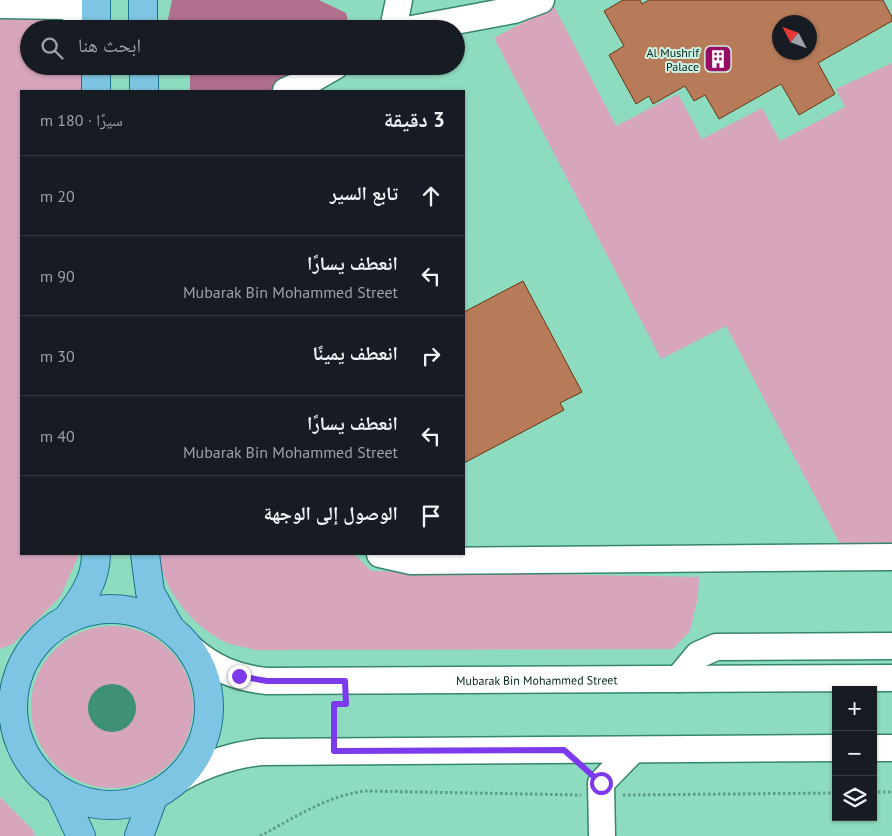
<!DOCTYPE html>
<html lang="ar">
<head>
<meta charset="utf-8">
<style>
  :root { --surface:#171b24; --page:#242831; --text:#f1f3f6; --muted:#9ea1a6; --line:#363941 }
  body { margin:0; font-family:"PT Sans","Noto Naskh Arabic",sans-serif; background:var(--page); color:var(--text); direction:rtl }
  .controls { position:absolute; right:15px; bottom:15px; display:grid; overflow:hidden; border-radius:0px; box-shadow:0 1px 4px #0004 }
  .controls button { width:45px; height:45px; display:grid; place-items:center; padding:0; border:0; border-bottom:1px solid var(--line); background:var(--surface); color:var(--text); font:25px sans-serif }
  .compass { position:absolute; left:772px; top:15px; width:45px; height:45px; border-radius:50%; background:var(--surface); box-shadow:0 1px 4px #0004; rotate:311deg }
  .stop { position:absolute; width:15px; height:15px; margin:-11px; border:4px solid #7c3aed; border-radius:50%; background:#fff }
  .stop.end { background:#7c3aed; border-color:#fff; box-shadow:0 1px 5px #0008 }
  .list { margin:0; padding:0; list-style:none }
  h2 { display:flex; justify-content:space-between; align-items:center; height:65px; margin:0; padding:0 20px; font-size:21px }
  h2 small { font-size:16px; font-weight:400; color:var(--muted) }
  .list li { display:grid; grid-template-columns:32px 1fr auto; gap:15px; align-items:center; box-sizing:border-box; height:80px; padding:0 20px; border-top:1px solid var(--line) }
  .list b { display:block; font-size:19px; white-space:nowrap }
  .list p { margin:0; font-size:16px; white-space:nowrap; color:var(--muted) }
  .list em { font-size:16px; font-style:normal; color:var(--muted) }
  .icon { flex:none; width:28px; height:28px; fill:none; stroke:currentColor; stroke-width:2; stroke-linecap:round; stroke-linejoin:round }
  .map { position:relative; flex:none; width:892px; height:836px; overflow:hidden; direction:ltr }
  .search { position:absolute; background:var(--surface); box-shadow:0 1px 4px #0004; left:20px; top:20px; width:445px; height:55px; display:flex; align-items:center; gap:12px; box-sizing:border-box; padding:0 18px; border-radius:28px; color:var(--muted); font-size:19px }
  .panel { position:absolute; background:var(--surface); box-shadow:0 1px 4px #0004; left:20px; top:90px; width:445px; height:465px; border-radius:0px; direction:rtl }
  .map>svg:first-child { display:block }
  .green { fill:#d7a5bc }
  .forest { fill:#af6f8d }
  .water { fill:#3e9076 }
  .building { fill:#b77b59; stroke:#6a3615; fill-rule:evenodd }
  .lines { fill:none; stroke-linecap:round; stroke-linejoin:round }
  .minor-casing { stroke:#36856d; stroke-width:29 }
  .major-casing { stroke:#1a7490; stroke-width:30 }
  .path { stroke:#5c9b85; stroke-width:3; stroke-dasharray:2.5 2.5; stroke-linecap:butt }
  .minor { stroke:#fff; stroke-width:26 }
  .major { stroke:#7dc5e2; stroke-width:28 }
  .route { stroke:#7c3aed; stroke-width:6 }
  .labels { text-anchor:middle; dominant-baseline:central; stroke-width:4; stroke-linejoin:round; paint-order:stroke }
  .poi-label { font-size:12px; fill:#02241a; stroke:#cef3e5; text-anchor:end }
  .street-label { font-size:12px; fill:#02241a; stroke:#cef3e5 }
</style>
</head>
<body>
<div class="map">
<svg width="892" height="836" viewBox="0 0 892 836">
  <rect width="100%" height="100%" fill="#8edcc0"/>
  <!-- green -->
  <g class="green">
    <polygon points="554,6 616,126 678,94 702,139 762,108 780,141 845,107 836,89 892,63 892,545 842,548 726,326 661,359 494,38"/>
    <path d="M0,14C24,14 56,7 72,29H29V66H82V91H21V554H78V557L60,597L13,644L0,649Z"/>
    <path d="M160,554H354L371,571L699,577L698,597L690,631L673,649L255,650C246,647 234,646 225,642C195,628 160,588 160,554Z"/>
    <circle cx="112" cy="707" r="81"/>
    <polygon points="0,797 33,830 35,836 0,836"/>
  </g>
  <!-- forest -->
  <g class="forest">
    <polygon points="172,0 319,0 346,13 350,29 166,29"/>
    <polygon points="190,66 314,66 270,91 190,91"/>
  </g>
  <!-- water -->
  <circle class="water" cx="112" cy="708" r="24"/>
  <!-- building -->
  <g class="building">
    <path d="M623,0H640L642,4L649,0H883L892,17V21L818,63L835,94L799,115L781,84L719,119L705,95L694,101L685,86L653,104L649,96L636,104L609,55L624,46L604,11ZM780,22H810V52H780Z"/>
    <polygon points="523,281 582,392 560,403 564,410 464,463 464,312"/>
  </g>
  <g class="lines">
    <defs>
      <g id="minor">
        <polyline points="0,5 65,6 96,21"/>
        <polyline points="393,29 399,0"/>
        <polyline points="412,29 514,10 541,0"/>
        <polyline points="286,91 309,81 335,66"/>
        <polyline points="380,554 411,561 892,557"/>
        <path id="s1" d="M190,648C213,668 236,678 267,681L892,678"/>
        <polyline points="678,679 698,655 716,647 892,646"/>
        <polyline points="873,748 892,748"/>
        <path d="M171,784C199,766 227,756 261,752L836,748"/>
        <polyline points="602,836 601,783 633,750"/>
      </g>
      <g id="major">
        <polyline points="143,0 143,29"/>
        <polyline points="96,29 96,0"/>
        <polyline points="144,66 144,91"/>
        <polyline points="96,91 96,66"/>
        <polyline points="145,554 150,592 170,628"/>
        <circle cx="111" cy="707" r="98"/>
        <path d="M67,619C82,599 96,580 96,554"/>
        <polyline points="60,791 81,836"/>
        <polyline points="139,836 154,795"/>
      </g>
    </defs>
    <!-- minor casing -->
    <use href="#minor" class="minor-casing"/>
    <!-- major casing -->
    <use href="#major" class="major-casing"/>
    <!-- path -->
    <g class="path">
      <polyline points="334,731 334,704 336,704"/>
      <polyline points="873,792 892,792"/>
      <polyline points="623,795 836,793"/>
      <path d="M260,836C294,818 326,796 365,791L581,795"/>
    </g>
    <!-- minor -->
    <use href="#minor" class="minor"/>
    <!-- major -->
    <use href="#major" class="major"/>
  </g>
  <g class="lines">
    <!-- route -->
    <polyline class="route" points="239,676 267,681 345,681 346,704 334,704 334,751 564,750 601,783"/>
  </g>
  <!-- icons -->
  <defs>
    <symbol id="building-square" viewBox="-11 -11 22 22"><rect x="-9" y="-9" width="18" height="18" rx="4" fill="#970d63" stroke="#cef3e5"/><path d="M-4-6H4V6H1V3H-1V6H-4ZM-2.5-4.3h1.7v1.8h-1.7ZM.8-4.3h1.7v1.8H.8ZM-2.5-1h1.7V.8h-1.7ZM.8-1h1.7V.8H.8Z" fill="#fff"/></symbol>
  </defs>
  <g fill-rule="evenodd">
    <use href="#building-square" x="702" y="43" width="32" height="32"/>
  </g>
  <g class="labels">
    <!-- poi labels -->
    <g class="poi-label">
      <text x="699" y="52">Al Mushrif<tspan x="699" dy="14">Palace</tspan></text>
    </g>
    <!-- street labels -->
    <g class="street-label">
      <text stroke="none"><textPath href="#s1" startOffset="355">Mubarak Bin Mohammed Street</textPath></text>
    </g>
  </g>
</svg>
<div class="controls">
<button>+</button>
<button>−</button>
<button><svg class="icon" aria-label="layers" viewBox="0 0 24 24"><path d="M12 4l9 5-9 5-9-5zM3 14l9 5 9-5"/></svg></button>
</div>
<svg class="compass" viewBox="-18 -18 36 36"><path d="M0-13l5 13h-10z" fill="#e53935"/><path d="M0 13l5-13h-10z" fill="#9ea1a6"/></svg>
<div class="stop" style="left:601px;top:783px"></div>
<div class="stop end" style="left:239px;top:676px"></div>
<div class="search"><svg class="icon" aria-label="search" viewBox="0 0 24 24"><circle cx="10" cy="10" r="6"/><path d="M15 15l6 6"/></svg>ابحث هنا</div>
<section class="panel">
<h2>3 دقيقة<small>سيرًا · 180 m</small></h2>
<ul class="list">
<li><svg class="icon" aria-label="ahead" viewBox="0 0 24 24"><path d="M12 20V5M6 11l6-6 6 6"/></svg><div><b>تابع السير</b></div><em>20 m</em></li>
<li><svg class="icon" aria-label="left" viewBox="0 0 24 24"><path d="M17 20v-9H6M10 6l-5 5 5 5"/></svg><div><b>انعطف يسارًا</b><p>Mubarak Bin Mohammed Street</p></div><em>90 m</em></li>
<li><svg class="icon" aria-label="right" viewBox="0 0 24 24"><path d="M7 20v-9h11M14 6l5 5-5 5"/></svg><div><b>انعطف يمينًا</b></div><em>30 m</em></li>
<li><svg class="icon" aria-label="left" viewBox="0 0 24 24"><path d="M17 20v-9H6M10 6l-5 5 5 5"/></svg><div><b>انعطف يسارًا</b><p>Mubarak Bin Mohammed Street</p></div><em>40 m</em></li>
<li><svg class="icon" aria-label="arrive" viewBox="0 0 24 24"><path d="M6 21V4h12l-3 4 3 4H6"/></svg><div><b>الوصول إلى الوجهة</b></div></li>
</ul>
</section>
</div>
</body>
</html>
